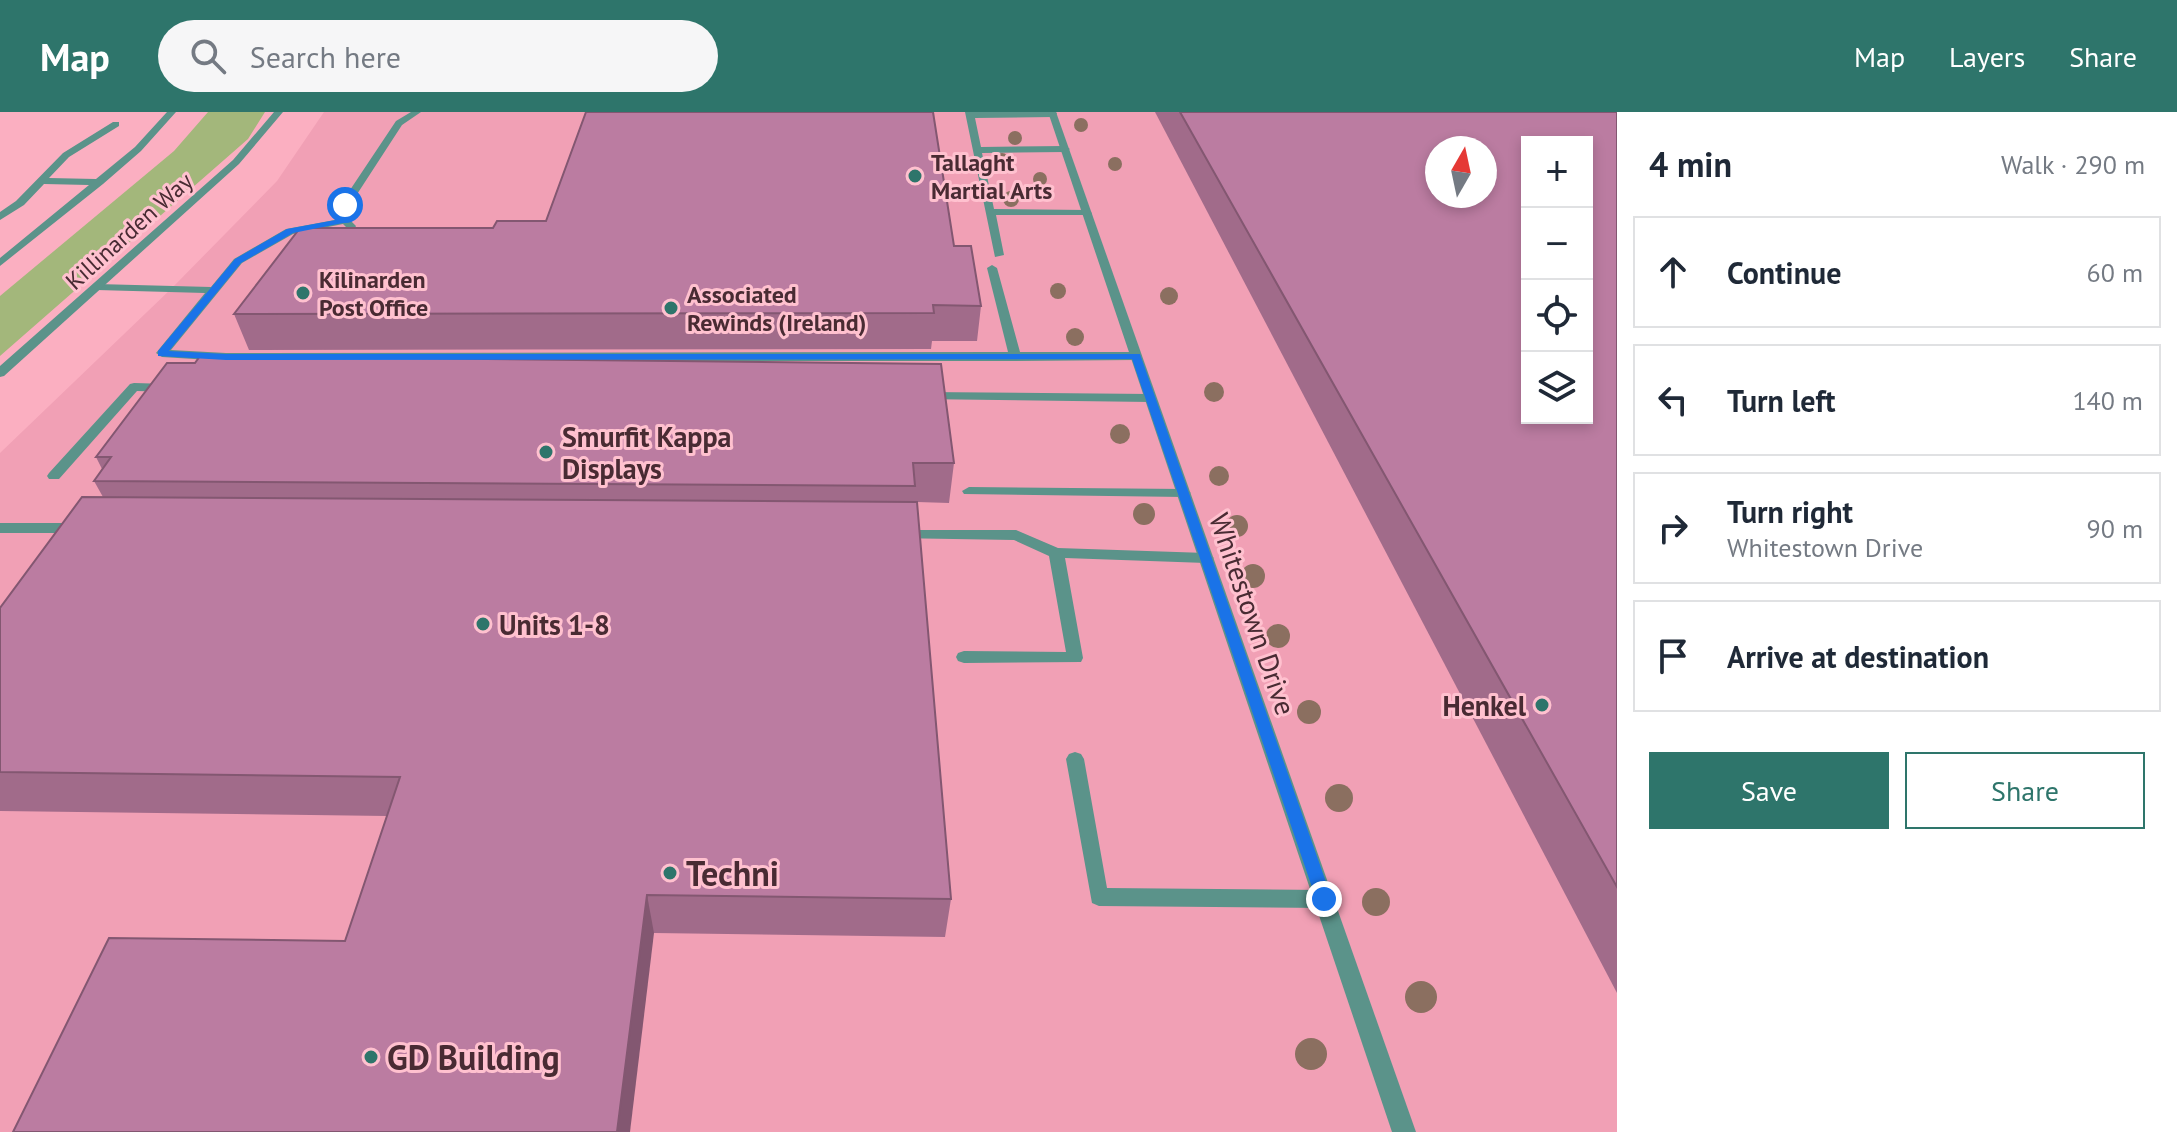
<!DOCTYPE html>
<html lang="en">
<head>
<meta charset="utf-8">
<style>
  :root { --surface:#fff; --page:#f6f6f7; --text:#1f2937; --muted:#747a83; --line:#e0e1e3; --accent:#2e756b }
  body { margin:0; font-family:"PT Sans",sans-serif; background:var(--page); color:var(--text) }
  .controls { position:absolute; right:24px; top:24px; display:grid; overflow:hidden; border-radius:0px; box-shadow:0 4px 12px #0003 }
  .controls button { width:72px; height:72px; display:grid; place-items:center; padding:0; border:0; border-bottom:2px solid var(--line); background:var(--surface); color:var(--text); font:40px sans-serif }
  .compass { position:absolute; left:1425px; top:24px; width:72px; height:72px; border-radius:50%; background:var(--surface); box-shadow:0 4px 12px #0003; rotate:9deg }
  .stop { position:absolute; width:24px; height:24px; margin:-18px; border:6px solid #1a73e8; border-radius:50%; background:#fff }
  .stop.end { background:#1a73e8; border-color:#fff; box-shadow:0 2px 8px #0008 }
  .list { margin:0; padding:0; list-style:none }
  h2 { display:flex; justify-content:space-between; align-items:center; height:104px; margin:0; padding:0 32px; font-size:34px }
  h2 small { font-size:26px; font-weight:400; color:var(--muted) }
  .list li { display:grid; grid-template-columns:52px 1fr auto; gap:24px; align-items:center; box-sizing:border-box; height:112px; margin:0 16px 16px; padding:0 16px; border:2px solid var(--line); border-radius:0px }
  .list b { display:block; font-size:30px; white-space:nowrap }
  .list p { margin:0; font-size:26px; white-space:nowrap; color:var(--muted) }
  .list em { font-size:26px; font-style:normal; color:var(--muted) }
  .actions { display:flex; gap:16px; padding:24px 32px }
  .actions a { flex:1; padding:18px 0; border:2px solid var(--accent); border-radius:0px; text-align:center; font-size:28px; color:var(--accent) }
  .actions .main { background:var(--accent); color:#fff }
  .icon { flex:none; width:44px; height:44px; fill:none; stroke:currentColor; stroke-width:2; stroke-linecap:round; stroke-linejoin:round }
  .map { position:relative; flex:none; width:1617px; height:1020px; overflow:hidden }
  header { display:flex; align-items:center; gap:48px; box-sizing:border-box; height:112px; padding:0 40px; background:var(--accent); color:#fff }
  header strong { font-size:38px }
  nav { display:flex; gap:44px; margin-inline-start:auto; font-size:28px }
  .search { width:560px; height:72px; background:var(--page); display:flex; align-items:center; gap:20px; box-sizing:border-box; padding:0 28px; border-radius:44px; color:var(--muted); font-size:30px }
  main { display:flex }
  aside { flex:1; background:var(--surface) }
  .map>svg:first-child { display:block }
  .built { fill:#f1a0b5; fill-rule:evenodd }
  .green { fill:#a3b77b }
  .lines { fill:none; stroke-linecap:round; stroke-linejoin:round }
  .service { fill:#5b938a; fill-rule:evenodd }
  .minor { fill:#5b938a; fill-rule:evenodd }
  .tertiary { fill:#5b938a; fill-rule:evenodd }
  .tree { fill:#8b6f60 }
  .wall { fill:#a16b8a }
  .shaded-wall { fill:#835771 }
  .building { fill:#bb7ca1; stroke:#835771; stroke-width:2; fill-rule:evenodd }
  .route { fill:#1a73e8 }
  .poi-dot { fill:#2e756b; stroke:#ffc1cf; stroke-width:3 }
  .labels { text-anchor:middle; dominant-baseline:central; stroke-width:6; stroke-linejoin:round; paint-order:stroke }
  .far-poi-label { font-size:24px; font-weight:bold; fill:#492b33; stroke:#ffc1cf; text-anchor:start }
  .far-street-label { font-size:24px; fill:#492b33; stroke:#ffc1cf }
  .poi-label { font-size:28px; font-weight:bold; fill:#492b33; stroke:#ffc1cf; text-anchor:start }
  .street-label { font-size:28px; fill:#492b33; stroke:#ffc1cf }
  .near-poi-label { font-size:34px; font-weight:bold; fill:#492b33; stroke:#ffc1cf; text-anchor:start }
</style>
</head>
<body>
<header>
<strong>Map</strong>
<div class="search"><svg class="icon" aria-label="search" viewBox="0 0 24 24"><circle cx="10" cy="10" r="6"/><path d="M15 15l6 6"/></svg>Search here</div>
<nav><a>Map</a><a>Layers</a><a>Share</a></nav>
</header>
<main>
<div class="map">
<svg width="1617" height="1020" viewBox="0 0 1617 1020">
  <rect width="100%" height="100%" fill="#fbafc1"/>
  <!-- built -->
  <path class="built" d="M324,0H1617V1020H0V341L172,176L277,69ZM1527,30H1587V306H1527ZM1437,36H1485V84H1437Z"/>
  <!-- green -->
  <polygon class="green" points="208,0 265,0 248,27 0,244 0,184 174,39"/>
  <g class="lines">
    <!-- service -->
    <g class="service">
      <polygon points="411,0 421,0 402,13 350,93 350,108 356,114 355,116 347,116 343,112 293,122 242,151 171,238 226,241 1008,240 987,156 992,153 997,156 1020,240 1136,240 1142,244 1136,248 1015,249 226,249 162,245 156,241 205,181 97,178 91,175 97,172 211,175 234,147 286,117 340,107 340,93 396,9"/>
      <polygon points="965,0 1056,0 1057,2 1053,5 975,6 981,35 1065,34 1070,37 1065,40 982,41 994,97 1087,98 1092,101 1091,103 996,103 1004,143 995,145"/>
      <polygon points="134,271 169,272 175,276 169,280 137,279 59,367 49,367 47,364 49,361 130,272"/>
      <polygon points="924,280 1150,282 1156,286 1150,290 919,287 919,281"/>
      <polygon points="969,375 1184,377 1191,381 1184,385 964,382 962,379"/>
      <polygon points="0,411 78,411 85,416 78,421 0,421"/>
      <polygon points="898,418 1016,418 1058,436 1206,441 1214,446 1206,451 1065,446 1083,546 1081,550 964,551 958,549 956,545 958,541 964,539 1066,540 1049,444 1014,428 893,426 891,423"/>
      <polygon points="1075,640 1081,642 1084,647 1107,776 1324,778 1331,781 1334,787 1331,793 1324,796 1099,794 1092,791 1066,647 1069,642"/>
    </g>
    <!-- minor -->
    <g class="minor">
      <polygon points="167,0 176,0 141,39 103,72 0,154 0,146 89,73 44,72 24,93 0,108 0,100 16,89 63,41 113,10 119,10 119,14 69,45 49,66 96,67 135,35"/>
      <polygon points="1048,0 1056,0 1416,1020 1392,1020"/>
    </g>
    <!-- tertiary -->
    <polygon class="tertiary" points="274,0 283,0 239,52 4,264 0,265 0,254 233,48"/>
  </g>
  <!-- trees -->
  <g class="tree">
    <circle cx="1081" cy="13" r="7"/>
    <circle cx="1015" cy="26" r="7"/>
    <circle cx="1002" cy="48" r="7"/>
    <circle cx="1115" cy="52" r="7"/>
    <circle cx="1040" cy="67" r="7"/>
    <circle cx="1011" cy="87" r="8"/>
    <circle cx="1058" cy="179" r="8"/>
    <circle cx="1169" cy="184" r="9"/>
    <circle cx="1075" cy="225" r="9"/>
    <circle cx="1214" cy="280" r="10"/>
    <circle cx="1120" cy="322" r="10"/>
    <circle cx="1219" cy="364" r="10"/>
    <circle cx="1144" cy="402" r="11"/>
    <circle cx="1237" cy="414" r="11"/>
    <circle cx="1253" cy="464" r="12"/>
    <circle cx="1278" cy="524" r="12"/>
    <circle cx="1309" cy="600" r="12"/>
    <circle cx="1339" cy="686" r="14"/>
    <circle cx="1376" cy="790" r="14"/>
    <circle cx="1421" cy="885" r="16"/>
    <circle cx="1311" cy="942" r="16"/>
  </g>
  <!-- wall -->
  <g class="wall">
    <polygon points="1155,0 1617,0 1617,881"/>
    <polygon points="546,109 954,134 981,194 977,229 932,229 931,237 249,238 234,202 493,116"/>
    <polygon points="96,345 954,351 949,391 917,390 951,787 945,825 654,821 345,829 387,704 0,699 0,496 103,385 94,369 102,357"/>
  </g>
  <!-- shaded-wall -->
  <polygon class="shaded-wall" points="647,783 654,821 630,1020 617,1020"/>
  <!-- building -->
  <g class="building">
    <polygon points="586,0 933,0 954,134 971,134 981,194 933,193 934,201 234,202 300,116 493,116 497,109 546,109"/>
    <path d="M1180,0H1617V775ZM1527,30H1587V306H1527ZM1437,36H1485V84H1437Z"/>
    <polygon points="200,244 941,252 954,351 913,351 915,374 94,369 111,345 96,345 167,251 195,251"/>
    <polygon points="82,385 917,390 951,787 647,783 617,1020 13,1020 109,826 345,829 400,665 0,660 0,496"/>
  </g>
  <!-- route -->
  <polygon class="route" points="345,91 349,93 348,110 293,121 241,151 169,239 226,242 1140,242 1332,787 1330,792 1324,794 1316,787 1132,247 226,248 158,244 158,239 235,147 287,117 341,107 341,93"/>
  <!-- markers -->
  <g class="poi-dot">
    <circle cx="915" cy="64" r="8"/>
    <circle cx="303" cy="181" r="8"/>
    <circle cx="671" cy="196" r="8"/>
    <circle cx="546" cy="340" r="8"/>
    <circle cx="483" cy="512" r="8"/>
    <circle cx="1542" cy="593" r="8"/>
    <circle cx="670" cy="761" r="8"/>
    <circle cx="371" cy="945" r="8"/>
  </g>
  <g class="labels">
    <!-- far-poi labels -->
    <g class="far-poi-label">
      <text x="931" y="50">Tallaght<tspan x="931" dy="28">Martial Arts</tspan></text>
      <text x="319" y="167">Kilinarden<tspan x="319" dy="28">Post Office</tspan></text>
      <text x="687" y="182">Associated<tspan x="687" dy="28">Rewinds (Ireland)</tspan></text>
    </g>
    <!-- far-street labels -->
    <g class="far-street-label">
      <text transform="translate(129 119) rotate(-42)">Killinarden Way</text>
    </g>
    <!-- poi labels -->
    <g class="poi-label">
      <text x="562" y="324">Smurfit Kappa<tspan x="562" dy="32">Displays</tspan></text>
      <text x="499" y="512">Units 1-8</text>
      <text x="1526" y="593" text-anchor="end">Henkel</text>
    </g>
    <!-- street labels -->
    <g class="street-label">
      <text transform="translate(1253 502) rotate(71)">Whitestown Drive</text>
    </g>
    <!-- near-poi labels -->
    <g class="near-poi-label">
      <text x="686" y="761">Techni</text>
      <text x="387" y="945">GD Building</text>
    </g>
  </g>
</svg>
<div class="controls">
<button>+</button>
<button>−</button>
<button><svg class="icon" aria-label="locate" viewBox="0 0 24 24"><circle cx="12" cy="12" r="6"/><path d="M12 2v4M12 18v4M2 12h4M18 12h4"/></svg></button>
<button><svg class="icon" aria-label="layers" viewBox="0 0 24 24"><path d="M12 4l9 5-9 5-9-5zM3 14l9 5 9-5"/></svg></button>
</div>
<svg class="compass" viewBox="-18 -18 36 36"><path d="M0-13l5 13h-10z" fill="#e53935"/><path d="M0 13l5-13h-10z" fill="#747a83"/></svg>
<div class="stop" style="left:345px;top:93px"></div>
<div class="stop end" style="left:1324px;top:787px"></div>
</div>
<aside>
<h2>4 min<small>Walk · 290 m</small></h2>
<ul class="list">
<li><svg class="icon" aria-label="ahead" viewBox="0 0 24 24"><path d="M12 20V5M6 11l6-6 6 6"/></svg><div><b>Continue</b></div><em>60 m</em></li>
<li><svg class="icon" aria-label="left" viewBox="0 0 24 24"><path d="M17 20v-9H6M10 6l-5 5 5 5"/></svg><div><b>Turn left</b></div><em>140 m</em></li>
<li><svg class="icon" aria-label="right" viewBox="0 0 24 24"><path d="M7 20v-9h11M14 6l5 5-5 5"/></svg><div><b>Turn right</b><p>Whitestown Drive</p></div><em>90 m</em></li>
<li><svg class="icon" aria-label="arrive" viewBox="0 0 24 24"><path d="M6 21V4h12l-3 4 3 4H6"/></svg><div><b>Arrive at destination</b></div></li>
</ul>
<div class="actions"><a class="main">Save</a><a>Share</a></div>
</aside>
</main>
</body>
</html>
